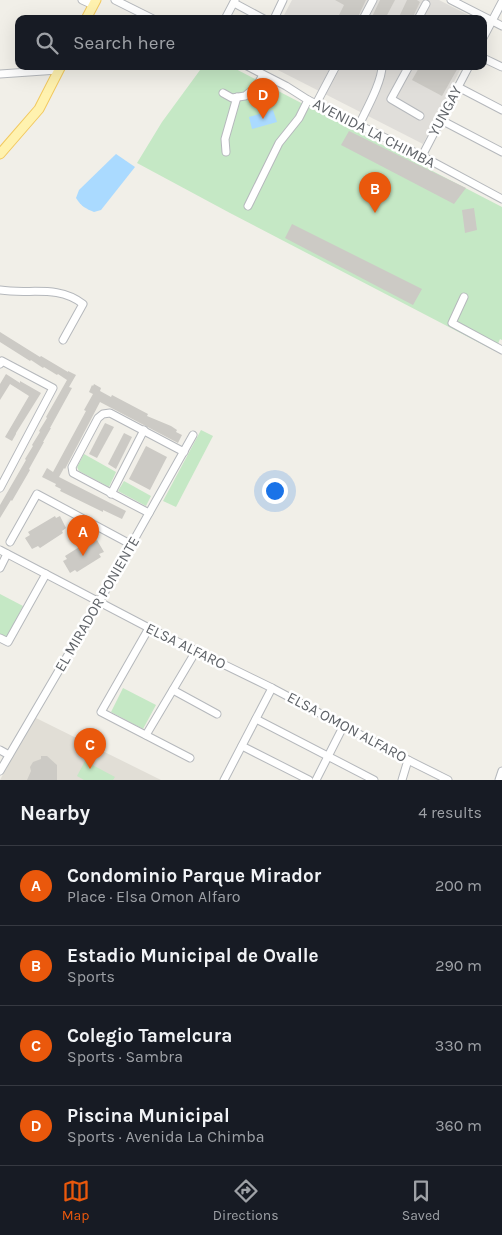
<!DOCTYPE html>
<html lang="en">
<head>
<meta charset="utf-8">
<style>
  :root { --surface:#171b24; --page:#242831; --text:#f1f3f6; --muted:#9ea1a6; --line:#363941; --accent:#ea580c }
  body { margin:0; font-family:Karla,sans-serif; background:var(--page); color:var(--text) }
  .you { position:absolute; left:274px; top:490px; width:18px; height:18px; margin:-12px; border:4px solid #fff; border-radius:50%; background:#1a73e8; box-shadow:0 0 0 8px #1a73e833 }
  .badge { display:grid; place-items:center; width:32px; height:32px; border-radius:50%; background:var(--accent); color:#fff; font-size:16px; font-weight:700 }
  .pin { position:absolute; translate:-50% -41px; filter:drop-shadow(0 1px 2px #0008) }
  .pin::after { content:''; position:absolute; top:26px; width:18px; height:15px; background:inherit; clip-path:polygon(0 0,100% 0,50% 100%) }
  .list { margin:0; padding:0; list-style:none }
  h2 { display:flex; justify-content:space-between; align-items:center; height:65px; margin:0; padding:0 20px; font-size:21px }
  h2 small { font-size:16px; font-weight:400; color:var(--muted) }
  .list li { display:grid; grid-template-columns:32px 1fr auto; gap:15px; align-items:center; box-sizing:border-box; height:80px; padding:0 20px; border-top:1px solid var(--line) }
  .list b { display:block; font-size:19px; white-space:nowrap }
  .list p { margin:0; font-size:16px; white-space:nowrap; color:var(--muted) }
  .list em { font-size:16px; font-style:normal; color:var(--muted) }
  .icon { flex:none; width:28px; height:28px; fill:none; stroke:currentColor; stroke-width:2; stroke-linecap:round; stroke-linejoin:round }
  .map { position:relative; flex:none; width:502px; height:780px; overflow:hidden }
  .search { position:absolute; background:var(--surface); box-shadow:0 5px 20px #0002; left:15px; right:15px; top:15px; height:55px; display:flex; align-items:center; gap:12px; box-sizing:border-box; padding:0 18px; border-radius:10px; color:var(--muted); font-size:19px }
  .sheet { height:385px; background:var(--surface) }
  nav { display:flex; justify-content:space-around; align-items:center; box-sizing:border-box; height:70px; border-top:1px solid var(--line); background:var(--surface); font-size:14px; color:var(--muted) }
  nav a { display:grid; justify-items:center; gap:2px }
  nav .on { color:var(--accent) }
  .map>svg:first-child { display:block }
  .industrial { fill:#e0deda }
  .education { fill:#e1ded6 }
  .green { fill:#c5e8c5 }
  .water { fill:#aadaff }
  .building { fill:#cccac5 }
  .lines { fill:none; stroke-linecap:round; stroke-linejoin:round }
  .minor-casing { stroke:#b5b8bc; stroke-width:9 }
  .major-casing { stroke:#f2c960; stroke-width:11 }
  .minor { stroke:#fff; stroke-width:7 }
  .major { stroke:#fff2af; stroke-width:9 }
  .labels { text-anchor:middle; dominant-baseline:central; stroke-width:5; stroke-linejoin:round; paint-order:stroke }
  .street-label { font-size:15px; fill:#5f6368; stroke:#fff }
</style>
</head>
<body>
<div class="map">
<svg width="502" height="780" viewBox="0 0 502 780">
  <rect width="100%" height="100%" fill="#f1efe8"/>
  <!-- industrial -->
  <g class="industrial">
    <polygon points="292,0 439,0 476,19 282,19"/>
    <polygon points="270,66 462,66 423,144"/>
  </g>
  <!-- education -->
  <polygon class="education" points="34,717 161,780 0,780"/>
  <!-- green -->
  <g class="green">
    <polygon points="203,66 230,66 502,207 502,340 500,339 495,351 230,213 137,163 162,122"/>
    <polygon points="201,430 213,436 176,507 163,501"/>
    <polygon points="84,454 116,472 109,487 79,471 77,467"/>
    <polygon points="124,481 151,496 146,506 118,491"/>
    <polygon points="0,594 23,606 7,638 0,634"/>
    <polygon points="123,688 156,705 143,729 111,712"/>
    <polygon points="85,761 115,777 113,780 84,780 77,776"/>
  </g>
  <!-- water -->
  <g class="water">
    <polygon points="273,110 277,122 252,129 249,117"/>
    <path d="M116,154L135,167L101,210L94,212C86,209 81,206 76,198L79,190Z"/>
  </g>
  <!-- building -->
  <g class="building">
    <polygon points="335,0 366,0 357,19 337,19 344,5"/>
    <polygon points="380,0 395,0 385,19 371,19"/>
    <polygon points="407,0 417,0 420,2 412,19 398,19"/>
    <polygon points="420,66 459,66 442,96 412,80"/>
    <polygon points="349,131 406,159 466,188 454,204 341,145"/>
    <polygon points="474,208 477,230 465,233 462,210"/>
    <polygon points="292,224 422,289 413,305 285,238"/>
    <polygon points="0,332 40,357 41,356 68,372 68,371 76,375 69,387 72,388 50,428 51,428 43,442 44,442 29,469 30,470 12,501 11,500 0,518 0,505 26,460 25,459 33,446 32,445 40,432 39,431 47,418 46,417 67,380 58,374 57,375 44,367 43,368 31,360 30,361 0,342"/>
    <polygon points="6,374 20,383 20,381 41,393 16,433 16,434 12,441 5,437 29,396 10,384 0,400 0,384"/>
    <polygon points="94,384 101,388 100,391 111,397 112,395 148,414 147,416 171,426 177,430 176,432 182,435 178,443 100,402 65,469 64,468 59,477 126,511 122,519 103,510 103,512 60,491 61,489 55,486 56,484 42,477 47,468 53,472 86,411 84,410 93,394 89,392 92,385 93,386"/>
    <polygon points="105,423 114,427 97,458 89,454"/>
    <polygon points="124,433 132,437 116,469 108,464"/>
    <polygon points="146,446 167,457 150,490 129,479"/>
    <polygon points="55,516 56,518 60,516 66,528 62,531 63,533 40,548 38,546 32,549 25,538 30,535 28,532"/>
    <polygon points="92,539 94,542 97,540 104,552 99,554 101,557 77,572 75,570 70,573 63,561 67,559 65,556"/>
    <polygon points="41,756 47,756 57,765 57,780 27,780 31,771 30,767 33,762 41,759"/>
  </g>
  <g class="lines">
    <defs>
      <g id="minor">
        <polyline points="82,0 93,5"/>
        <polyline points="115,0 153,19"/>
        <polyline points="451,0 502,26"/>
        <polyline points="234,3 264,19"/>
        <polyline points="225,19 235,0"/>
        <polyline points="274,19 283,0"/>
        <polyline points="363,19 373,0"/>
        <polyline points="418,19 426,4"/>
        <polyline points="483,38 502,2"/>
        <polyline points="483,58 502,67"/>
        <polyline points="247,66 286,86 308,100 422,156 502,199"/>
        <polyline points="409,66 391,99 420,116"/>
        <polyline points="0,74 58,70"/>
        <polyline points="458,87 502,110"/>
        <polyline points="223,93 232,98 245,96 256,87 263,75"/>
        <polyline points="316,104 336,66"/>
        <polyline points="441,120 502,152"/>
        <path d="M359,125C366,110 382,82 382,66"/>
        <polyline points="226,152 225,139 237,97"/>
        <polyline points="422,156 469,66"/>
        <polyline points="248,206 279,143 299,118 308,100"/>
        <path d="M0,290C29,295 57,284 83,304L63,340"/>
        <polyline points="464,297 452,323 502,350"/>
        <polyline points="0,364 2,361 53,388 0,488"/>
        <polyline points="111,494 144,430"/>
        <polyline points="149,513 73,473 72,467 98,418 103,414 110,413 184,452"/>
        <polyline points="10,542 37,494 132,545"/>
        <polyline points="0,550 149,628 272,688 408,760 448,780"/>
        <polyline points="0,568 7,554"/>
        <polyline points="149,628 101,712 190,758"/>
        <polyline points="0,638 8,642 46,574"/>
        <polyline points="173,690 217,714"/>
        <polyline points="256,719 374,780"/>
        <polyline points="146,735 196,651"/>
        <polyline points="242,746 309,780"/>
        <polyline points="0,750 9,755"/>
        <polyline points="0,771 99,602 193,435"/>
        <polyline points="224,780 272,688"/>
        <polyline points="316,780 344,725"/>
        <polyline points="402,780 408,760"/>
        <polyline points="499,780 502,771"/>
      </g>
      <g id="major">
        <polyline points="86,19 96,0"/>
        <polyline points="0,154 39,109 61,66"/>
      </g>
    </defs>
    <!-- minor casing -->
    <use href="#minor" class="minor-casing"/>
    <!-- major casing -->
    <use href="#major" class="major-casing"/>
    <!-- minor -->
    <use href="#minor" class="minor"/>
    <!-- major -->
    <use href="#major" class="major"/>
  </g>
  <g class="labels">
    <!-- street labels -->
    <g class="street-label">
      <text transform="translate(445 111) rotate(-62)">YUNGAY</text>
      <text transform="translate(374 133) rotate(27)">AVENIDA LA CHIMBA</text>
      <text transform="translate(97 604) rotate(-60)">EL MIRADOR PONIENTE</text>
      <text transform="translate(186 646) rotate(26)">ELSA ALFARO</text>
      <text transform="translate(347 727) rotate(28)">ELSA OMON ALFARO</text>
    </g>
  </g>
</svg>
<div class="you"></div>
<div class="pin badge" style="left:83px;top:556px">A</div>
<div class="pin badge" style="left:375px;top:213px">B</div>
<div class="pin badge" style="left:90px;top:769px">C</div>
<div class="pin badge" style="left:263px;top:119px">D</div>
<div class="search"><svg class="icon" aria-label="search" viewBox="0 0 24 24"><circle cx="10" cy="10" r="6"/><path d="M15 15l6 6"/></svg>Search here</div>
</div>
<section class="sheet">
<h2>Nearby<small>4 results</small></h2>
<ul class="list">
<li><span class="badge">A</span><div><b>Condominio Parque Mirador</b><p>Place · Elsa Omon Alfaro</p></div><em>200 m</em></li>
<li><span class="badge">B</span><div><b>Estadio Municipal de Ovalle</b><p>Sports</p></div><em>290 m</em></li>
<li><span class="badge">C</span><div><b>Colegio Tamelcura</b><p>Sports · Sambra</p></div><em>330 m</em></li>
<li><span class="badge">D</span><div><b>Piscina Municipal</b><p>Sports · Avenida La Chimba</p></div><em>360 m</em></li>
</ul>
</section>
<nav>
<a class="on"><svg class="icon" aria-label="map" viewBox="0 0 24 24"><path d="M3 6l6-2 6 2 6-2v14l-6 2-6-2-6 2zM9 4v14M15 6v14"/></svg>Map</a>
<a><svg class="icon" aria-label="directions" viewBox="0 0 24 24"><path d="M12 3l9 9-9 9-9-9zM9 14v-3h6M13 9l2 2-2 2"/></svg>Directions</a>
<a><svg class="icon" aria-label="saved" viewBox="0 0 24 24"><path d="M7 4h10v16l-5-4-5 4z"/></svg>Saved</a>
</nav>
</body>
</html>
